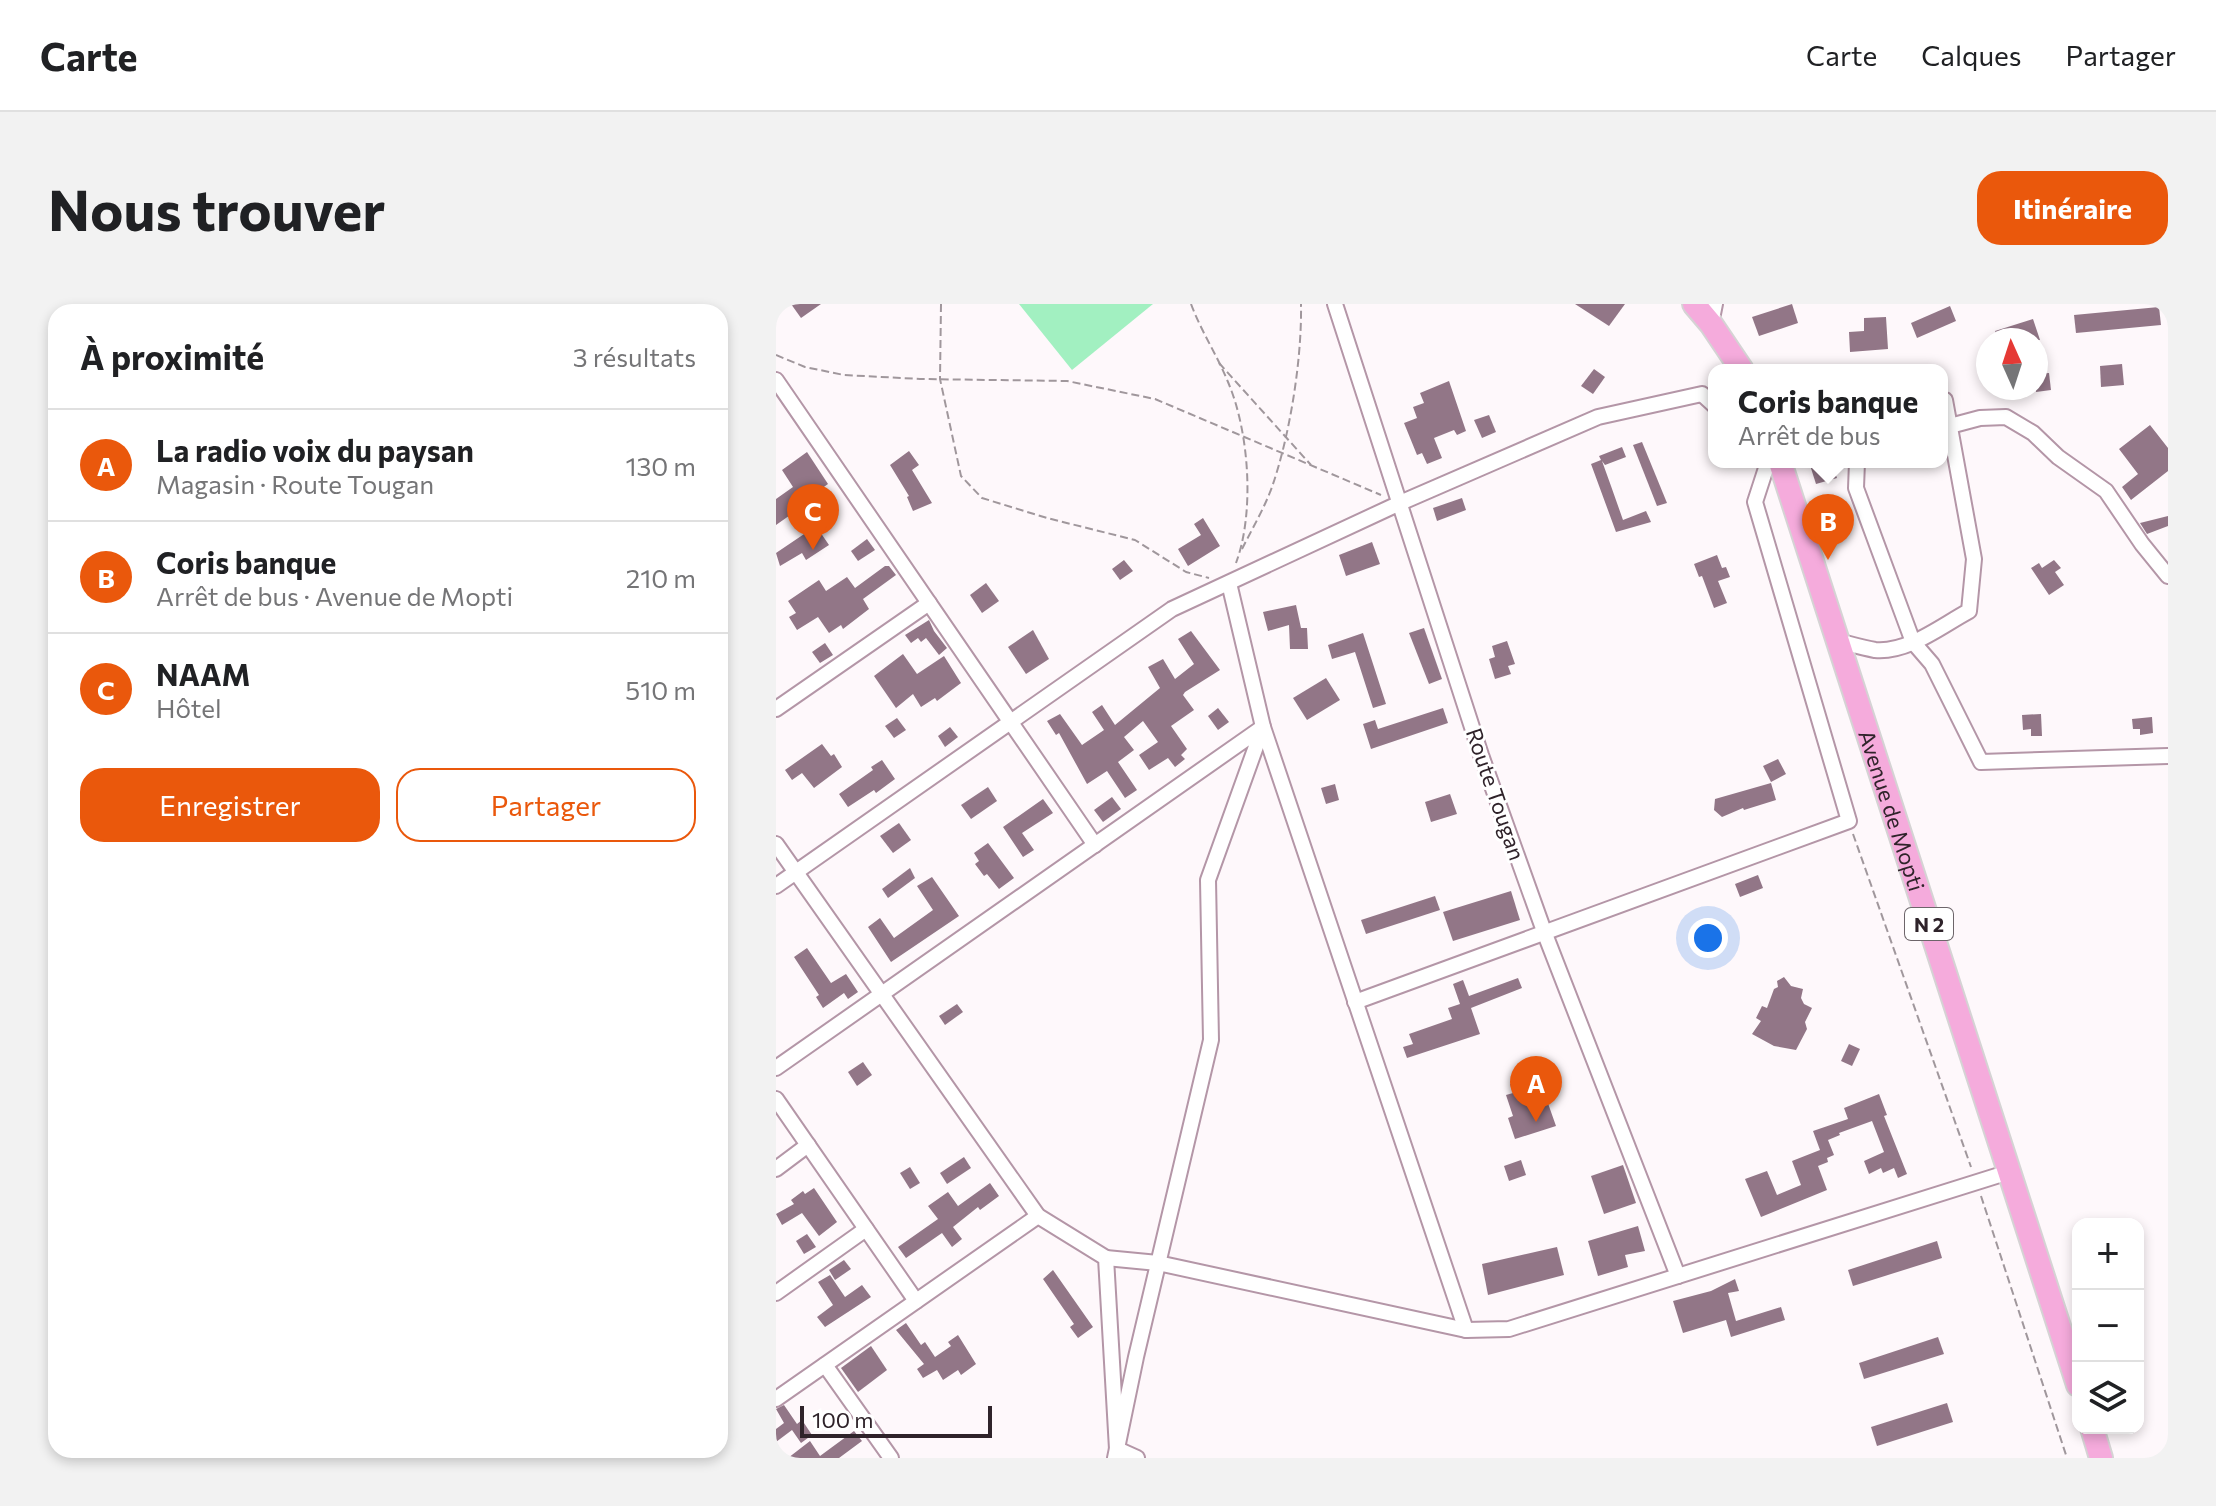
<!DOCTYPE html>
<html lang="fr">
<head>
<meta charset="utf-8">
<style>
  :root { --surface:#fff; --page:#f2f2f2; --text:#202124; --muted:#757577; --line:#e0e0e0; --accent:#ea580c }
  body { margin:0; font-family:Commissioner,sans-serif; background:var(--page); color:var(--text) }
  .controls { position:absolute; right:24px; bottom:24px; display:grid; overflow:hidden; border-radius:16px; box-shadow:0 4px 12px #0003 }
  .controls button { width:72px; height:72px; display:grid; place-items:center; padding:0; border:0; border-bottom:2px solid var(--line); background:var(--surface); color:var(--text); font:40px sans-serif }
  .compass { position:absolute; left:1200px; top:24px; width:72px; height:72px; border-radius:50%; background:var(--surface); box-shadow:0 4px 12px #0003; rotate:357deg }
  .scale { position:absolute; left:24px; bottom:20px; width:192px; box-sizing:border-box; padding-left:8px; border:4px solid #2f232a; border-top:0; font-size:22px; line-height:28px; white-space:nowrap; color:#2f232a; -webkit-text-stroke:6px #fff; paint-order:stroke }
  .you { position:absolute; left:932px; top:634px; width:28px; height:28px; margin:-20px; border:6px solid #fff; border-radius:50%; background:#1a73e8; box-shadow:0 0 0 12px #1a73e833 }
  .badge { display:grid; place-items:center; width:52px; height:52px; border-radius:50%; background:var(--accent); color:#fff; font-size:26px; font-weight:700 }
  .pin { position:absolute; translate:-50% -66px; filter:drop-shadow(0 2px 4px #0008) }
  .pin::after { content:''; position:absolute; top:42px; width:28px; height:24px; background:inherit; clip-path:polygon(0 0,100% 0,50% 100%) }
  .popup { position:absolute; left:932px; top:60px; width:240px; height:104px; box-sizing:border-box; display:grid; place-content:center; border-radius:16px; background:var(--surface); filter:drop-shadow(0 2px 6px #0005); font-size:26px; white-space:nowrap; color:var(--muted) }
  .popup b { font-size:30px; color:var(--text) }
  .popup::after { content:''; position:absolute; left:50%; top:100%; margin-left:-16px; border:16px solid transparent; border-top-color:var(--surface) }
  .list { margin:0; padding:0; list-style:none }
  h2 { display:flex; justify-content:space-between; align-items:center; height:104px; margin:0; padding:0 32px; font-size:34px }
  h2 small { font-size:26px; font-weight:400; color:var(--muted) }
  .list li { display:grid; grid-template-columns:52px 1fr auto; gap:24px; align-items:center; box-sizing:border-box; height:112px; padding:0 32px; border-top:2px solid var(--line) }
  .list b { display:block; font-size:30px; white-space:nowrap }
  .list p { margin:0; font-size:26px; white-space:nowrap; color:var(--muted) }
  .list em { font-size:26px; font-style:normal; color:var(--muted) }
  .actions { display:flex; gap:16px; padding:24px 32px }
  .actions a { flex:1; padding:18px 0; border:2px solid var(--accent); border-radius:24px; text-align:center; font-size:28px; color:var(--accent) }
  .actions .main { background:var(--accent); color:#fff }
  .icon { flex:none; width:44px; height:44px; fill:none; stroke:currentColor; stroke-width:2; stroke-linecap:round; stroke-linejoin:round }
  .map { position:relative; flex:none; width:1392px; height:1154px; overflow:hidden; border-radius:24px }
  header { display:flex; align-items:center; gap:48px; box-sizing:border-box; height:112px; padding:0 40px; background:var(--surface); border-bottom:2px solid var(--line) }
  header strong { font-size:38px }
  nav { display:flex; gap:44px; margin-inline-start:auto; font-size:28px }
  .intro { display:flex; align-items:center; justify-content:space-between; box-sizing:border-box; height:192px; padding:0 48px }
  h1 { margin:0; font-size:56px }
  .button { padding:20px 36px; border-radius:24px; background:var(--accent); color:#fff; font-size:28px; font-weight:700 }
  main { display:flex; gap:48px; padding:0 48px }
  aside { flex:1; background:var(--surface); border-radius:24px; box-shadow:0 4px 12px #0003 }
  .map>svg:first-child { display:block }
  .green { fill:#a2f0c1 }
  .building { fill:#927687 }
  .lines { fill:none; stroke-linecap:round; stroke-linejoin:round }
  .street-casing { stroke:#b496a7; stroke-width:18 }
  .primary-casing { stroke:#d5d3d4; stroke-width:26 }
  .path { stroke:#a0979c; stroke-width:2; stroke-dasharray:8 4; stroke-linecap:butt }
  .street { stroke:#fff; stroke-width:14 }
  .primary { stroke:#f5abdc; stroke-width:22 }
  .labels { text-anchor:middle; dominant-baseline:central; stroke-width:6; stroke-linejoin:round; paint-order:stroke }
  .shield { fill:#fff; stroke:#6d656a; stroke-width:2 }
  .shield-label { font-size:20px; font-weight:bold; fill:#2f232a }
  .street-label { font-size:22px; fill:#2f232a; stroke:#fff }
</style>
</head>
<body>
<header>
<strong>Carte</strong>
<nav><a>Carte</a><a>Calques</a><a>Partager</a></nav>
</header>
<div class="intro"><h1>Nous trouver</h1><a class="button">Itinéraire</a></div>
<main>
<aside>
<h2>À proximité<small>3 résultats</small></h2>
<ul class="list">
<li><span class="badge">A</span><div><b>La radio voix du paysan</b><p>Magasin · Route Tougan</p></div><em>130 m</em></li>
<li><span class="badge">B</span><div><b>Coris banque</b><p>Arrêt de bus · Avenue de Mopti</p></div><em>210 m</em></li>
<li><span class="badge">C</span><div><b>NAAM</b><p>Hôtel</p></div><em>510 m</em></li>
</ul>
<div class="actions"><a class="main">Enregistrer</a><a>Partager</a></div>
</aside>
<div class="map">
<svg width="1392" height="1154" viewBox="0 0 1392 1154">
  <rect width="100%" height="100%" fill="#fef8fb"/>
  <!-- green -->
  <polygon class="green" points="243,0 377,0 296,66"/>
  <!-- building -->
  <g class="building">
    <polygon points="15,0 45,0 25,14"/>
    <polygon points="799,0 849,0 833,22"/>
    <polygon points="1016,0 1022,19 983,32 976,13"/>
    <polygon points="1174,2 1180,17 1141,34 1135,19"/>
    <polygon points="1383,3 1385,21 1300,29 1298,11"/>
    <polygon points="1110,13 1112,45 1074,48 1073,28 1088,27 1088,14"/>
    <polygon points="1257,15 1264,36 1222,36 1219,27"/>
    <polygon points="1346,60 1348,81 1325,83 1324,62"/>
    <polygon points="818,65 829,73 817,90 805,82"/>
    <polygon points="1273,69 1275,86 1260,88 1260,70"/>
    <polygon points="673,77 690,127 681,131 678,126 658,134 666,154 651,160 646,149 641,151 628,119 641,114 637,103 648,99 644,89"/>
    <polygon points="713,111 720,128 706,134 698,116"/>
    <polygon points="1374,121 1392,144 1392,167 1355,196 1346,183 1362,170 1343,145"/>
    <polygon points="866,138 891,199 881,202 857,141"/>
    <polygon points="846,143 850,153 829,161 826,157 835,182 847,216 870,207 875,218 840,228 815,160 825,156 823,152"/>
    <polygon points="133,147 143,161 136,166 156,199 137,207 131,193 133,192 114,161"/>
    <polygon points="31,148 52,180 25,199 27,202 0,221 0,195 17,183 6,166"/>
    <polygon points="1033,158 1055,158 1061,174 1040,180"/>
    <polygon points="686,194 690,206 661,217 657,204"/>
    <polygon points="1392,212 1392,222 1371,230 1364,219"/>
    <polygon points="427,214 444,242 412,262 402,245 425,231 418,220"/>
    <polygon points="40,222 53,241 30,256 26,249 4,262 0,249"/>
    <polygon points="91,235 99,246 82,257 75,247"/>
    <polygon points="596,238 604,260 570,272 563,251"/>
    <polygon points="941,251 946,264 950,263 954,273 942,277 951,299 938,304 926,272 923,273 918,260"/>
    <polygon points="348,256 357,267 344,276 336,265"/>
    <polygon points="1278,256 1285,264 1279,268 1288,281 1273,291 1255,264 1263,259 1266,264"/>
    <polygon points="109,262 113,262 120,271 87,295 93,305 67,325 65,321 53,329 42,313 21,326 13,313 20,309 12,297 43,276 50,287 71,273 79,284"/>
    <polygon points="210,279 223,297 206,309 194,291"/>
    <polygon points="520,301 525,324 531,324 532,345 514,345 513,321 492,327 487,308"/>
    <polygon points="153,316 158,327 171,344 163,351 150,334 145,338 142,334 135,339 129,331"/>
    <polygon points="648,324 666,375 653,380 633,329"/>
    <polygon points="257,326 273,355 250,370 232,343"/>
    <polygon points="415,327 444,366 409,388 407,391 418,406 395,422 411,445 405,451 409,455 399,463 392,454 373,466 363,451 382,438 367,417 348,433 358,446 342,458 361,486 349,494 331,467 311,480 283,429 280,431 271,417 284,410 306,441 328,426 316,408 326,401 339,421 384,384 372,363 387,355 399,375 418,360 402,335"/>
    <polygon points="587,329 610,400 597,404 579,348 556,355 552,341"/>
    <polygon points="731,337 739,360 732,362 735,370 719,375 713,355 719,353 716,342"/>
    <polygon points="49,339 57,351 44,359 36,348"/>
    <polygon points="127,350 141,370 168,352 185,379 161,397 159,394 145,403 137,390 120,404 98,372"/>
    <polygon points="550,374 564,396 531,416 517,394"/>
    <polygon points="442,404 453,418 442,426 432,412"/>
    <polygon points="667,404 672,419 595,445 587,420 599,416 602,425"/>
    <polygon points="1265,410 1266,432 1255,432 1255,425 1247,426 1246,411"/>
    <polygon points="1376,413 1377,429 1364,431 1364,425 1357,425 1356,415"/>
    <polygon points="121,414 130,426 118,434 109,422"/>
    <polygon points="174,423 182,433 169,443 162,432"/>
    <polygon points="46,440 55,452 58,450 66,463 38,484 26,469 16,476 9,466"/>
    <polygon points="1002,455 1010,470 995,478 987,462"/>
    <polygon points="106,456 119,475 100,489 98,486 72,503 63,490 97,466 95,463"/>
    <polygon points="995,479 1000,496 968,506 967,504 946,513 938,506 939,495"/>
    <polygon points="559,480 563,496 550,500 545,484"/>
    <polygon points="212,483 221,497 195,515 185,501"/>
    <polygon points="674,490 681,510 655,518 649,498"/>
    <polygon points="336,493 345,505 327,518 318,506"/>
    <polygon points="267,495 277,509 246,529 258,546 247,553 227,523"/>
    <polygon points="123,519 135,536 117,549 104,532"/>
    <polygon points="212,539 238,574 223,585 211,570 208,572 199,560 203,557 198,549"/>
    <polygon points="134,564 139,574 112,594 106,585"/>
    <polygon points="982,571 987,584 964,593 959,580"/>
    <polygon points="156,573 183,612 115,658 92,623 104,614 118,634 157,606 141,582"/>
    <polygon points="735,587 744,616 677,637 667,608"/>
    <polygon points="659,592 664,606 590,630 585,616"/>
    <polygon points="31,644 55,679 70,670 82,688 72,695 68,689 47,704 40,693 43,691 18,653"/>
    <polygon points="1008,673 1015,682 1027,685 1025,694 1028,700 1036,704 1029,718 1031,725 1020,746 998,742 976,730 985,717 980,714 986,702 991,704 998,685 1002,683 1001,677"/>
    <polygon points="742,674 746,684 695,704 704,730 631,754 627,743 637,740 633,730 676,715 672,704 684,700 677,680 687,676 693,692"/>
    <polygon points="181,700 187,708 169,721 163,712"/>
    <polygon points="1073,740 1084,745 1076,762 1065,757"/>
    <polygon points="87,758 96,771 81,782 72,768"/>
    <polygon points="762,771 780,822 739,835 732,814 737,812 730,791 737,789 734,780"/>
    <polygon points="1103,790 1111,811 1108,812 1131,870 1122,874 1118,864 1107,869 1105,864 1093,870 1088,857 1108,848 1096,817 1063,829 1064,831 1052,836 1058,851 1051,854 1052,858 1042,862 1051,886 985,913 969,875 991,867 1001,891 1025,881 1016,857 1044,846 1037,827 1072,815 1068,804"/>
    <polygon points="188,853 195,864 171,880 164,869"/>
    <polygon points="745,856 750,871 733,877 728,862"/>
    <polygon points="847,861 860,899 828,910 815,872"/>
    <polygon points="134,863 144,879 134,885 124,869"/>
    <polygon points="214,879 223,892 204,906 202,903 177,923 186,935 176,943 166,929 130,954 122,943 162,915 152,902 172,888 182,902"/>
    <polygon points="38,884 61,918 43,932 26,909 6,921 0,910 18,900 15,896 27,887 29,890"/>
    <polygon points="862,922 869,947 849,951 852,963 822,972 812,937"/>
    <polygon points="31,930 40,943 28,950 20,937"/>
    <polygon points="1161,937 1166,954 1077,982 1072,966"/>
    <polygon points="781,943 788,971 712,991 706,960"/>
    <polygon points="68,956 75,965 59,976 53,966"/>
    <polygon points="277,966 317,1023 302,1034 294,1023 298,1020 267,975"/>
    <polygon points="54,971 69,993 86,981 95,993 49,1023 41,1013 57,1001 42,978"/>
    <polygon points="959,975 963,987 952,989 960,1017 1005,1003 1009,1016 955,1033 950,1016 907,1029 897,997 935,987"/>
    <polygon points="130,1019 145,1041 149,1038 159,1053 175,1042 172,1038 182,1031 200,1060 185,1071 182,1066 167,1076 161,1066 147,1074 141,1065 148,1060 120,1026"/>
    <polygon points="1162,1033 1168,1050 1088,1075 1083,1059"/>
    <polygon points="95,1042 111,1066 82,1088 65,1064"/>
    <polygon points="1171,1099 1177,1118 1101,1142 1095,1123"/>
    <polygon points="8,1101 21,1120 26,1116 36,1131 25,1139 16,1126 0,1138 0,1125 8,1119 0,1105"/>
    <polygon points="78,1127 86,1137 63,1154 12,1154 34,1137 44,1152"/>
  </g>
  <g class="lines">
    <defs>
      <g id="street">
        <polyline points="559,0 705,451 769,630 902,972"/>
        <polyline points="935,20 939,0"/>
        <polyline points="0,76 319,541"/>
        <polyline points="1174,122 1204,114 1230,113 1257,129 1282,153 1330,187 1366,240 1392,272"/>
        <polyline points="1081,158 1080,184 1137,338 1156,360 1205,458 1392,452"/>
        <polyline points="453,279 487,423 690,1026"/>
        <path d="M1062,337C1074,340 1087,344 1099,346C1132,349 1165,322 1193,307L1198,255L1169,96"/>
        <polyline points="0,405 153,299"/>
        <polyline points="0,540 262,912 330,954 341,1145 361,1154"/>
        <polyline points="0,582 396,305 624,199 822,113 926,90 938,101"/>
        <polyline points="579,698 1073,517 979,198 992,158"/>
        <polyline points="0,764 487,423 432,576 435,736 360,1053 339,1154"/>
        <polyline points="0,795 140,997"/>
        <polyline points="0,865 32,841"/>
        <polyline points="330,954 382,959 690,1026 733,1025 1233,868"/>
        <polyline points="0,989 90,925"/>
        <polyline points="49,1061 115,1154"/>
        <polyline points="0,1095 262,912"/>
      </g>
      <g id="primary">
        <polyline points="918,0 935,20 966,66"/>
        <path id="s1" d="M1004,158L1302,1081"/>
        <polyline points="1316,1124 1325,1154"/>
      </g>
    </defs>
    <!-- street casing -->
    <use href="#street" class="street-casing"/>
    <!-- primary casing -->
    <use href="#primary" class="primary-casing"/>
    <!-- path -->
    <g class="path">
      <polyline points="165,0 164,75 185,172 206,194 271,214 359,236 410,268 433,274"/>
      <path d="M415,0C425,27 441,51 452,78C473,127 479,208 460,259"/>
      <polyline points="0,51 29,63 68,71 144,75 291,77 379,95 605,191"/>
      <polyline points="443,59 535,161"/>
      <path d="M466,245C476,225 488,205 496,183C514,131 526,55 525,0"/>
      <polyline points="1077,530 1195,863"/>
      <polyline points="1205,892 1291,1154"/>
    </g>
    <!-- street -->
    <use href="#street" class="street"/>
    <!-- primary -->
    <use href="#primary" class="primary"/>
  </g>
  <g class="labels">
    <!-- shield labels -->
    <rect class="shield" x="1129" y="604" width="48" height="32" rx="6"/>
    <g class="shield-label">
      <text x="1153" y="620">N 2</text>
    </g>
    <!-- street labels -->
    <g class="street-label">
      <text transform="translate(720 490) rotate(71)">Route Tougan</text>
      <text stroke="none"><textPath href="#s1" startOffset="366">Avenue de Mopti</textPath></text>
    </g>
  </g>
</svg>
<div class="controls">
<button>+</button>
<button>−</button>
<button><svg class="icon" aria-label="layers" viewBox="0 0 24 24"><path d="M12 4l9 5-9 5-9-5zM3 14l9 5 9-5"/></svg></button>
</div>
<svg class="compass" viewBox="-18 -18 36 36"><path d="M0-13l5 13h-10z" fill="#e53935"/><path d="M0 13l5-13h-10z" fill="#757577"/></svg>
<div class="scale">100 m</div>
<div class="you"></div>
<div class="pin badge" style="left:760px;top:818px">A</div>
<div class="pin badge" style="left:1052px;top:256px">B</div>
<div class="popup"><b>Coris banque</b>Arrêt de bus</div>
<div class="pin badge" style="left:37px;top:246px">C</div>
</div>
</main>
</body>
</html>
